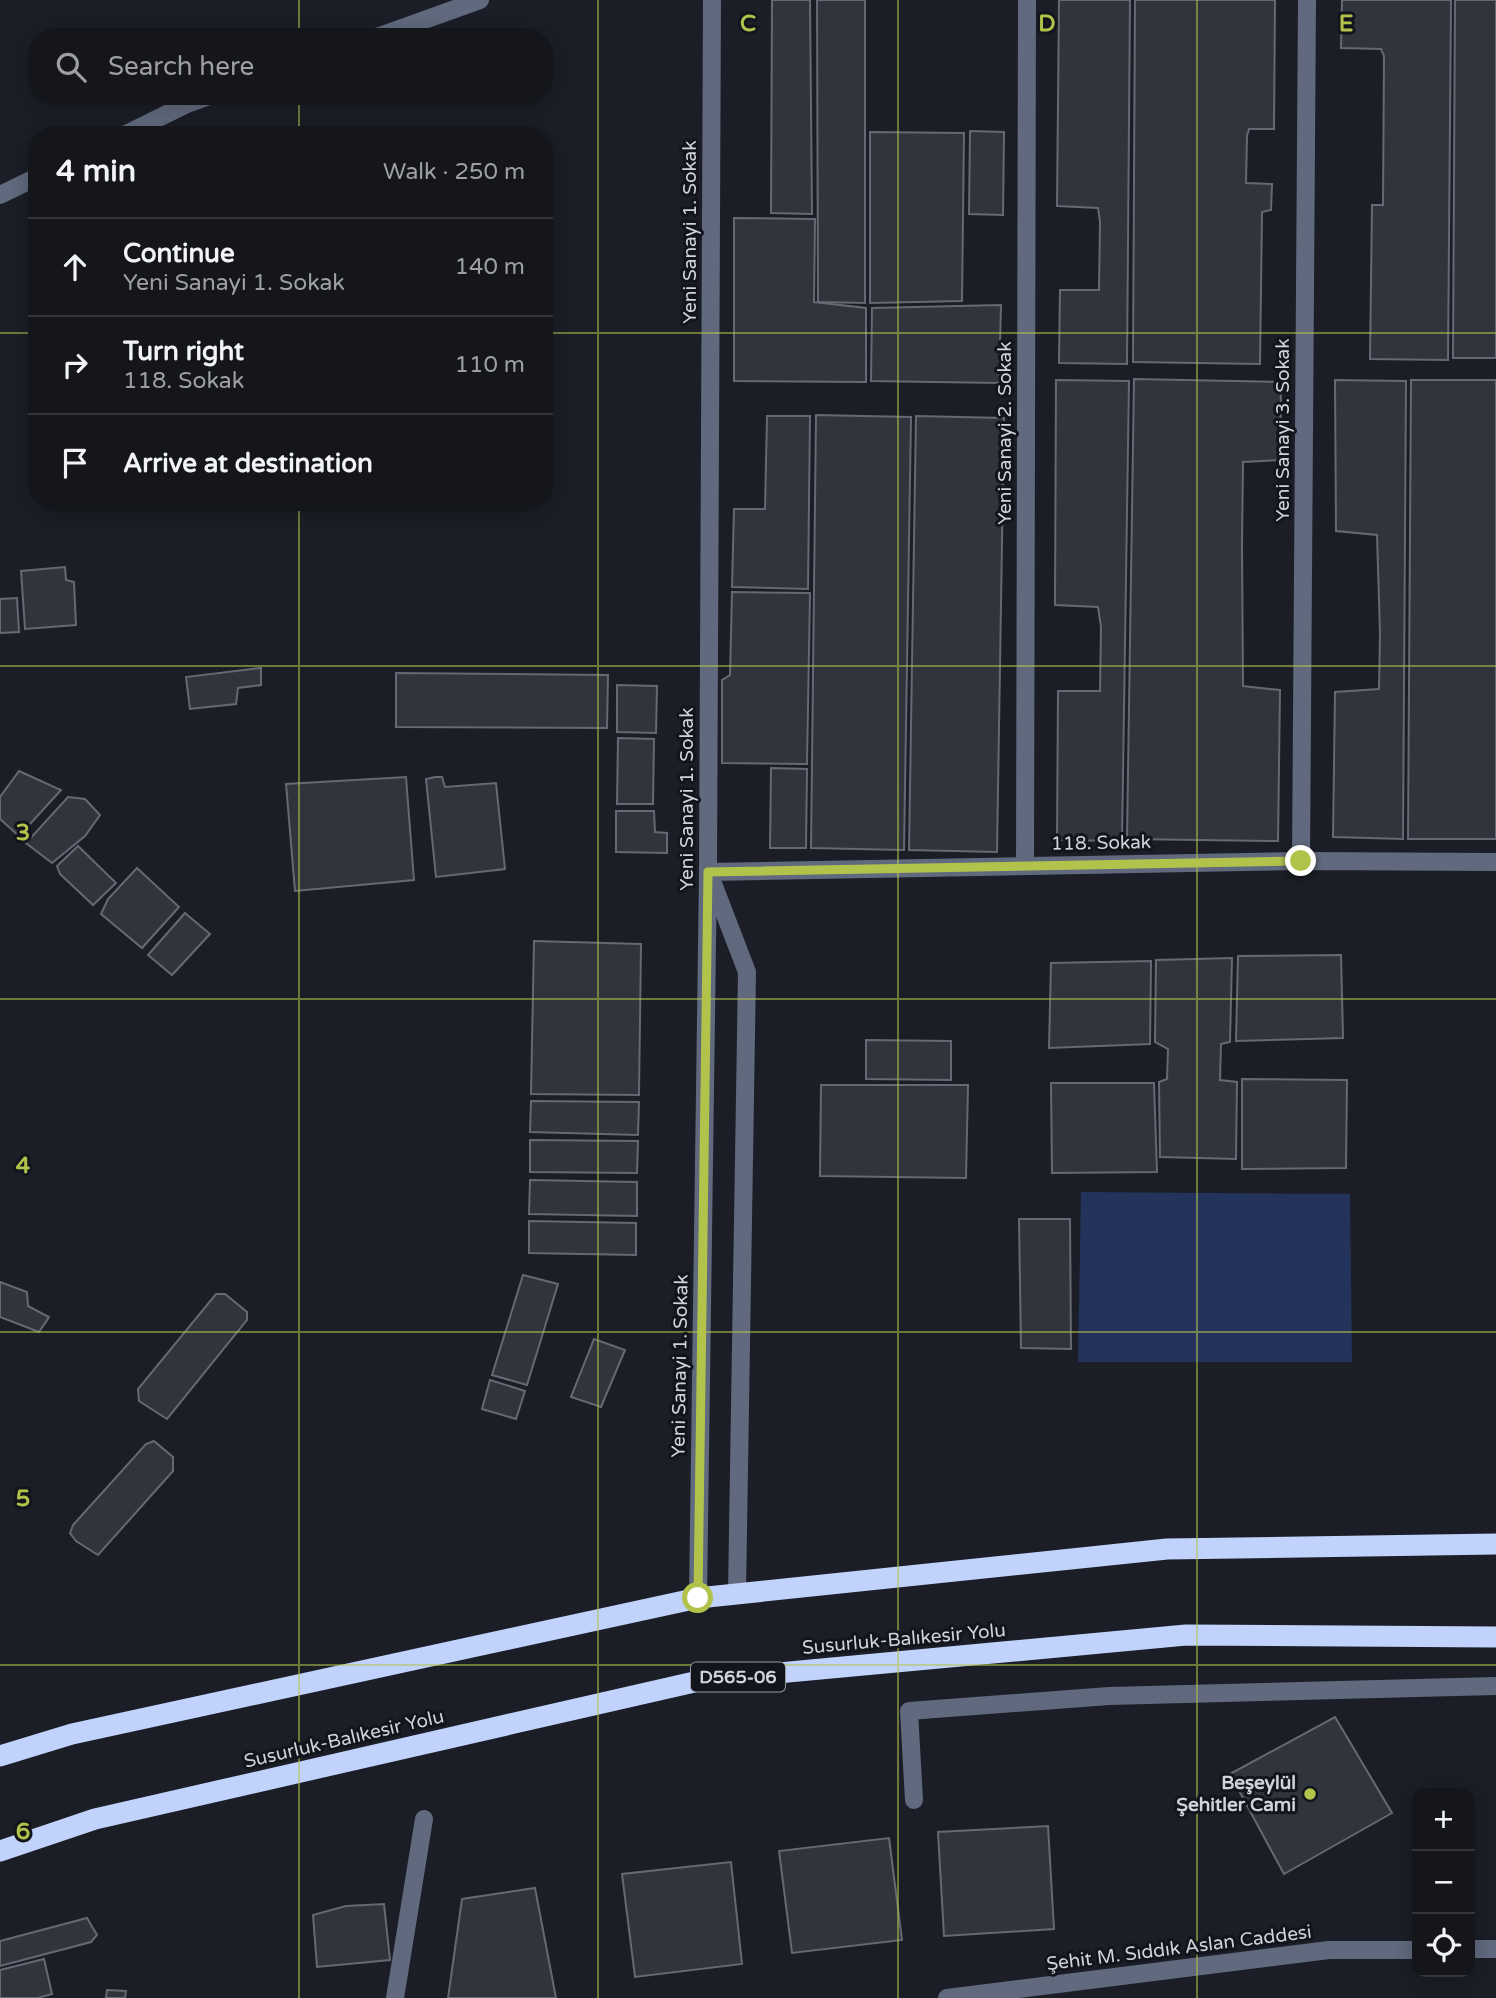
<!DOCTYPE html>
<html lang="en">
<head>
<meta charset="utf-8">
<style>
  :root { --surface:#14161c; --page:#1d1f25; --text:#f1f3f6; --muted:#9d9fa3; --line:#33353b }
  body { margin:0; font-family:"Varela Round",sans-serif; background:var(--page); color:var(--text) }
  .controls { position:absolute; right:21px; bottom:21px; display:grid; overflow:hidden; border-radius:14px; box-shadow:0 4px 18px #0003 }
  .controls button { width:63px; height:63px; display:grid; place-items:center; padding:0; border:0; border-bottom:2px solid var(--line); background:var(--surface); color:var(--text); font:35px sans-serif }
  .stop { position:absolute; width:21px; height:21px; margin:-16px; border:5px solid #b2c34c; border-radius:50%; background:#fff }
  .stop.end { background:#b2c34c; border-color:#fff; box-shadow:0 2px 7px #0008 }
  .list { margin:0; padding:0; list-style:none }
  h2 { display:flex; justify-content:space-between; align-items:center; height:91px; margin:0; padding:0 28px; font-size:30px }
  h2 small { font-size:23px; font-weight:400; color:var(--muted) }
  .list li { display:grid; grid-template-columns:46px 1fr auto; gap:21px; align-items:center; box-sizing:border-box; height:98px; padding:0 28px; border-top:2px solid var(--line) }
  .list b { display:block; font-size:26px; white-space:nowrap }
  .list p { margin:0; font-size:23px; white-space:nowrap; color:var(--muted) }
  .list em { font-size:23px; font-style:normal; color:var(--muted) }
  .icon { flex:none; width:38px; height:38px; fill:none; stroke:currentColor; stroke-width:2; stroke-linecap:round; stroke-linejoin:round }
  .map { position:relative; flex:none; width:1496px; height:1998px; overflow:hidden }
  .search { position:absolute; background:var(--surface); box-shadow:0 4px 18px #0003; left:28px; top:28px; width:525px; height:77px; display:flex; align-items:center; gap:18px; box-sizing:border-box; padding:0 24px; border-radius:28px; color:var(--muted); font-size:26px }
  .panel { position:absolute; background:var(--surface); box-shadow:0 4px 18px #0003; left:28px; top:126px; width:525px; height:385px; border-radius:28px }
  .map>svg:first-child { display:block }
  .green { fill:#23335c }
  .building { fill:#30343c; stroke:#656973; stroke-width:2 }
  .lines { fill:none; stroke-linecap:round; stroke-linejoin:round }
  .minor { stroke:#60697d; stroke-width:18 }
  .highway { stroke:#c1d3fc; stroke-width:21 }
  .route { stroke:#b2c34c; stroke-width:9 }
  .grid { fill:none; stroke:#b2c34c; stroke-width:2; stroke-opacity:0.55 }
  .poi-dot { fill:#b2c34c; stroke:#12151c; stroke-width:2.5 }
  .labels { text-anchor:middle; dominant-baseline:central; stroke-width:6; stroke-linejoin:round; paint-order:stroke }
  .shield { fill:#12151c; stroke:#979aa0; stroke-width:2 }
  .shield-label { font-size:18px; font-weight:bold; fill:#d0d3d8 }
  .street-label { font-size:19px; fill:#d0d3d8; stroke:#12151c }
  .poi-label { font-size:19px; font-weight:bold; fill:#d0d3d8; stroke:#12151c; text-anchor:end }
  .grid-label { font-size:23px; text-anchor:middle; font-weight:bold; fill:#b2c34c; stroke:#12151c; stroke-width:6; stroke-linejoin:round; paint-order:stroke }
</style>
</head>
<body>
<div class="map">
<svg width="1496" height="1998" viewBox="0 0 1496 1998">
  <rect width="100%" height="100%" fill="#1b1e26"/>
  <!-- green -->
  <polygon class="green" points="1081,1192 1350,1194 1352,1362 1078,1362"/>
  <!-- building -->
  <g class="building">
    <polygon points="772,0 810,0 812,214 771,213"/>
    <polygon points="817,0 865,0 865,303 818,302"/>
    <polygon points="1059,0 1130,0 1127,364 1059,363 1060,290 1099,290 1100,222 1098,208 1057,206"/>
    <polygon points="1135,0 1275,0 1274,129 1249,129 1247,136 1246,183 1272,184 1271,210 1262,212 1260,364 1133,362"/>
    <polygon points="1342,0 1451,0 1448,360 1370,359 1372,205 1383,205 1384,56 1381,49 1341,48"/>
    <polygon points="1455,0 1496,0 1496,358 1453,358"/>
    <polygon points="970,131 1004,132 1003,215 969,214"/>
    <polygon points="870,132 964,133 962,301 870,303"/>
    <polygon points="734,218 815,219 814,302 866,308 866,382 734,381"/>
    <polygon points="1001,305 999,383 871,381 872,308"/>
    <polygon points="1134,379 1281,382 1280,460 1243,462 1242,544 1243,686 1280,690 1278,841 1127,839"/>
    <polygon points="1056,380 1129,381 1122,841 1057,840 1058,691 1100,691 1101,627 1098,607 1055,605"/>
    <polygon points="1335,380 1406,381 1403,839 1333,837 1335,692 1379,689 1380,633 1377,535 1336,531"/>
    <polygon points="1411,380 1496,380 1496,839 1408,839"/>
    <polygon points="816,415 911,417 904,850 811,848"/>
    <polygon points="767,416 810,416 808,589 732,587 734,509 765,509"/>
    <polygon points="916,416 1004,418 997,852 909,850"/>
    <polygon points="65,567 66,580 74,582 76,625 25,629 21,571"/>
    <polygon points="732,592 810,593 807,764 722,763 722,680 730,675"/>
    <polygon points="17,598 19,632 0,633 0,599"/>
    <polygon points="261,668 261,685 238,688 236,704 190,709 186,677"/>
    <polygon points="396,673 608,675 607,728 396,727"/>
    <polygon points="617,685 657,686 656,733 617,732"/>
    <polygon points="618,738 654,739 653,804 617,804"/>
    <polygon points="771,768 807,769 806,848 770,848"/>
    <polygon points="19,771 61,790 19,836 0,819 0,797"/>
    <polygon points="406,777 414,880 295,891 286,784"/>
    <polygon points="435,777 442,777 445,787 496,783 505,869 436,877 426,779"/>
    <polygon points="68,797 85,799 100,815 85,836 52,863 26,843"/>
    <polygon points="616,811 654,811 655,832 667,833 667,853 616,852"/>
    <polygon points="78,846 116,883 93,905 60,874 57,866"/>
    <polygon points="137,868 179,907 142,948 101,914 108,899"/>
    <polygon points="185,913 210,934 172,975 148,955"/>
    <polygon points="534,941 641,944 639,1095 531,1094"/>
    <polygon points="1341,955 1343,1038 1236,1041 1238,956"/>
    <polygon points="1232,958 1230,1042 1221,1044 1220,1080 1237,1082 1236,1159 1160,1157 1159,1082 1167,1079 1168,1049 1155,1042 1156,960"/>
    <polygon points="1151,961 1150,1044 1049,1048 1051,963"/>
    <polygon points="866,1040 951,1041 951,1080 866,1079"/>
    <polygon points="1242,1079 1347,1080 1346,1168 1242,1169"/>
    <polygon points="1051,1083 1154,1083 1157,1172 1052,1173"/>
    <polygon points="821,1085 968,1085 966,1178 820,1176"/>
    <polygon points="531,1101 639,1102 638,1135 530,1132"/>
    <polygon points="530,1140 638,1141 637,1173 530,1172"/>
    <polygon points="530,1180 637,1182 637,1216 529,1214"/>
    <polygon points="1019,1219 1070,1219 1071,1349 1021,1348"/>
    <polygon points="529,1221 636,1223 636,1255 529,1253"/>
    <polygon points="523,1275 558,1284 527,1385 492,1375"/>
    <polygon points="0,1282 27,1292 28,1306 49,1317 39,1332 0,1317"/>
    <polygon points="216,1294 225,1294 247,1312 247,1320 167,1419 139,1401 138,1389"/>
    <polygon points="594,1339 625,1350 601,1407 571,1397"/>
    <polygon points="490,1380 525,1391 516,1419 482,1409"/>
    <polygon points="154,1441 173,1457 173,1471 98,1555 76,1541 70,1533 73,1525 146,1444"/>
    <polygon points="1335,1717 1392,1813 1284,1874 1230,1774"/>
    <polygon points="1048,1826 1054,1929 944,1936 938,1832"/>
    <polygon points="889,1838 902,1940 792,1953 779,1851"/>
    <polygon points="731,1862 742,1964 635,1977 622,1874"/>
    <polygon points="535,1888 556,1998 448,1998 462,1899"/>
    <polygon points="384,1904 390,1960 317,1967 313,1915 346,1906"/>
    <polygon points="87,1918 97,1935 91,1942 0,1966 0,1941"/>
    <polygon points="44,1959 52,1994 38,1998 0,1998 0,1970"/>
    <polygon points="107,1990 126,1991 125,1998 106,1998"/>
  </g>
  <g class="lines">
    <!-- minor -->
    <g class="minor">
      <polyline points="377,37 480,0"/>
      <polyline points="124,135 187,104 209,96"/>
      <polyline points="0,195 37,177"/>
      <polyline points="1301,861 1307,0"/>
      <polyline points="1025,866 1027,0"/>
      <polyline points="708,872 1301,861 1496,862"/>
      <polyline points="712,881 747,972 737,1593"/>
      <polyline points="698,1598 708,872 712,0"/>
      <polyline points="914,1800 909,1711 1109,1696 1496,1686"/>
      <polyline points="1470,1949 1496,1949"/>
      <polyline points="395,1998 424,1819"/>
      <polyline points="947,1998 1329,1950 1417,1950"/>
    </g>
    <!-- highway -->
    <g class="highway">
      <polyline points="0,1756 72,1734 698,1598 1167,1549 1496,1544"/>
      <polyline points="0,1851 95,1819 703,1680 1186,1635 1496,1637"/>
    </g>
  </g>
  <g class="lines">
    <!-- route -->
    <polyline class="route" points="698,1598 708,872 1301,861"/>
  </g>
  <!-- grid -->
  <path class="grid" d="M299,0V37M598,0V1998M898,0V1998M1197,0V1998M299,96V135M0,333H37M544,333H1496M299,502V1998M0,666H1496M0,999H1496M0,1332H1496M0,1665H1496"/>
  <!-- markers -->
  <circle class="poi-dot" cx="1310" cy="1794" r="7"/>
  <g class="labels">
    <!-- shield labels -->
    <rect class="shield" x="691" y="1662.5" width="94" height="29" rx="5"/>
    <g class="shield-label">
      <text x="738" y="1677">D565-06</text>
    </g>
    <!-- street labels -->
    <g class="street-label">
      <text transform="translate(690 232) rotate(-90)">Yeni Sanayi 1. Sokak</text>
      <text transform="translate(1283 430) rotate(-90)">Yeni Sanayi 3. Sokak</text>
      <text transform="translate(1005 433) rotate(-90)">Yeni Sanayi 2. Sokak</text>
      <text transform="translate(687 799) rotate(-90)">Yeni Sanayi 1. Sokak</text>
      <text transform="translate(1101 843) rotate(-1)">118. Sokak</text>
      <text transform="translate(680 1366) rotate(-89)">Yeni Sanayi 1. Sokak</text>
      <text transform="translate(904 1639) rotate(-5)">Susurluk-Balıkesir Yolu</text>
      <text transform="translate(344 1739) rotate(-13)">Susurluk-Balıkesir Yolu</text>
      <text transform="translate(1179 1948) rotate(-7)">Şehit M. Sıddık Aslan Caddesi</text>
    </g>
    <!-- poi labels -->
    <g class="poi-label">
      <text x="1296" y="1783">Beşeylül<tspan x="1296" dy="22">Şehitler Cami</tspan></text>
    </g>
  </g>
  <g class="grid-label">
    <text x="748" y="31">C</text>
    <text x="1047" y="31">D</text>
    <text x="1346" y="31">E</text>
    <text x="23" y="840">3</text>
    <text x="23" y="1173">4</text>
    <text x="23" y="1506">5</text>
    <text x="23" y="1839">6</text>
  </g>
</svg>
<div class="controls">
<button>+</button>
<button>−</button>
<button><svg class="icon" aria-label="locate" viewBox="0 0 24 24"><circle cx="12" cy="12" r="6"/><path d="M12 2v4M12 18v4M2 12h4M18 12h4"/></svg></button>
</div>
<div class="stop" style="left:698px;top:1598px"></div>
<div class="stop end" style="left:1301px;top:861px"></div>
<div class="search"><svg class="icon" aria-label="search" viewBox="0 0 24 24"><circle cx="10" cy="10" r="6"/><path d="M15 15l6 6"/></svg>Search here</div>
<section class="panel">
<h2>4 min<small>Walk · 250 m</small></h2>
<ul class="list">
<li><svg class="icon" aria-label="ahead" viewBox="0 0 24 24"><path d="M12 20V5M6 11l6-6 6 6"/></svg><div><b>Continue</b><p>Yeni Sanayi 1. Sokak</p></div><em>140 m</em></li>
<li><svg class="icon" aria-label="right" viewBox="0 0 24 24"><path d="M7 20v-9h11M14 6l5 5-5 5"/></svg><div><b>Turn right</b><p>118. Sokak</p></div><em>110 m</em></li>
<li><svg class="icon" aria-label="arrive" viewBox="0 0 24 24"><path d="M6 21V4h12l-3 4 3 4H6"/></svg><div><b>Arrive at destination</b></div></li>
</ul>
</section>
</div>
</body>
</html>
